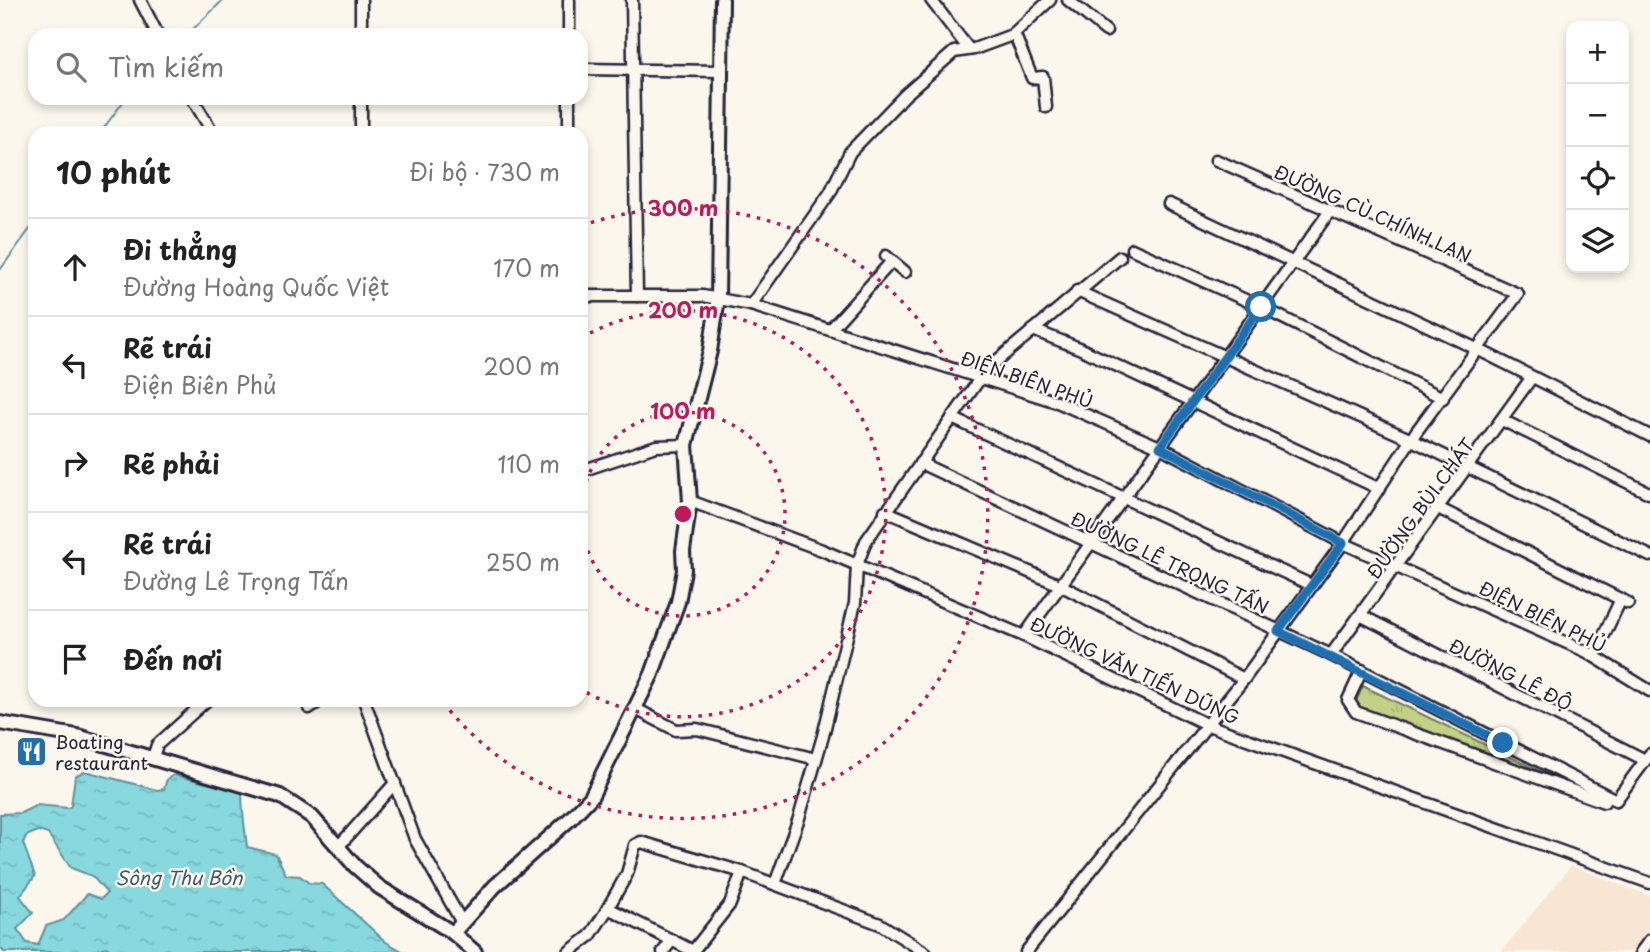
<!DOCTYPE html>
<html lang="vi">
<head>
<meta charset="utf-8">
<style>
  :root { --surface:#fff; --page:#f6f6f6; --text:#222; --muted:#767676; --line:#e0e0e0 }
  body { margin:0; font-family:"Playpen Sans",sans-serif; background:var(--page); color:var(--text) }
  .controls { position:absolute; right:21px; top:21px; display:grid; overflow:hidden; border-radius:14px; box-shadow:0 4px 10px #0003 }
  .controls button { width:63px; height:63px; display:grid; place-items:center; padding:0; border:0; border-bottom:2px solid var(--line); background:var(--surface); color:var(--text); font:35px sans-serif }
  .stop { position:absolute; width:21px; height:21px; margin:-16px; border:5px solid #1f6fb2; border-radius:50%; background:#fff }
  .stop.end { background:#1f6fb2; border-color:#fff; box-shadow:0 2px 7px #0008 }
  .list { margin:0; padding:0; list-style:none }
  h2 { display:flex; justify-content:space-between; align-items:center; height:91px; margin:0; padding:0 28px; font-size:30px }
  h2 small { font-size:23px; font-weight:400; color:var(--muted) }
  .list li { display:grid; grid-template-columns:46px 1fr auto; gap:21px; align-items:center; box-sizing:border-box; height:98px; padding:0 28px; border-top:2px solid var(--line) }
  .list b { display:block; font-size:26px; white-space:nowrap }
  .list p { margin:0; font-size:23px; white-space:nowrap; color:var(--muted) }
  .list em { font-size:23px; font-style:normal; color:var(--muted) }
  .icon { flex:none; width:38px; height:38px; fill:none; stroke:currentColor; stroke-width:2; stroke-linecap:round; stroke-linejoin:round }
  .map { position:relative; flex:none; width:1650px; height:952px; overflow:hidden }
  .search { position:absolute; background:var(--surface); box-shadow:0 4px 10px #0003; left:28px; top:28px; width:560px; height:77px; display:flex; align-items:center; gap:18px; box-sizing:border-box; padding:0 24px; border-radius:21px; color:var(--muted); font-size:26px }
  .panel { position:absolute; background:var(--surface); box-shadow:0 4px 10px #0003; left:28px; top:126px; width:560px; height:581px; border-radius:21px }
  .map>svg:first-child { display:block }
  .built { fill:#f7e6d4 }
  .grass { fill:url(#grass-tufts); stroke:#727a60; stroke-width:2 }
  .water { fill:url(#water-ripples); stroke:#5f909d; stroke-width:2; fill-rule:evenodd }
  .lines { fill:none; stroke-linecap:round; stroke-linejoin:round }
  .stream { stroke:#5f909d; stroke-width:2 }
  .minor-casing { stroke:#22223b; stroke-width:15 }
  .major-casing { stroke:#22223b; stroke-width:18 }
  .minor { stroke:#fbf7ec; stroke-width:10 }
  .major { stroke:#fbf7ec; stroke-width:12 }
  .route { stroke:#1f6fb2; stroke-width:9 }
  .ring { fill:none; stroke:#c2185b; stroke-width:3.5; stroke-dasharray:3.5 7 }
  .labels { text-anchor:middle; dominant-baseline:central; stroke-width:5; stroke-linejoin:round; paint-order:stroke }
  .street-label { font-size:18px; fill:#22223b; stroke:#fbf7ec }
  .poi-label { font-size:18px; fill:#22223b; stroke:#fbf7ec; text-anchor:start }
  .water-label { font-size:19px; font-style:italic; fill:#40596c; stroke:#fbf7ec }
  .centre { fill:#c2185b; stroke:#fbf7ec; stroke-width:3.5 }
  .ring-label { font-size:21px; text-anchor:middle; font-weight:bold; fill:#c2185b; stroke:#fbf7ec; stroke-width:5; stroke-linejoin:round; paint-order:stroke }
</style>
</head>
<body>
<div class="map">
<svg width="1650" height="952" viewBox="0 0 1650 952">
  <defs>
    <pattern id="grass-tufts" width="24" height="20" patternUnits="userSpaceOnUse" patternTransform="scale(1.75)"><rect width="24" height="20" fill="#c3d185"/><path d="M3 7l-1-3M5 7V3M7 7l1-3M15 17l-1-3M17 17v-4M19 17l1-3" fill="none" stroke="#a7b374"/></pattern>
    <pattern id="water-ripples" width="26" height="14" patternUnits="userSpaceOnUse" patternTransform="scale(1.75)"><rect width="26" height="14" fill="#87d9de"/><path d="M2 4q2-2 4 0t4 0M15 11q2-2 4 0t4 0" fill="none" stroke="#74babf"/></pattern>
  </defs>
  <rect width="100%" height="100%" fill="#fbf7ec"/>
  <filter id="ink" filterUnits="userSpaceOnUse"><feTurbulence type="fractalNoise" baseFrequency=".0143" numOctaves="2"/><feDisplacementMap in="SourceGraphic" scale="14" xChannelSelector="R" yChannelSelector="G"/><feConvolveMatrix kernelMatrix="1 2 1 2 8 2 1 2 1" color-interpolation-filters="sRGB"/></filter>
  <g filter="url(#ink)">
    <!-- built -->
    <polygon class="built" points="1571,866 1650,896 1650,928 1632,952 1501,952"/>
    <!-- grass -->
    <polygon class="grass" points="1363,686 1563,782 1353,708"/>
    <!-- water -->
    <path class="water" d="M85,771L157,790L164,789L167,779L174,775L214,785L224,782L243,791C240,798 246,836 247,847L276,854L286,875L300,876L309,883L322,884L386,942L404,952H115L106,947L90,952H4L0,948V814L21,813L37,805L68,808L71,806L75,776ZM38,831L48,834L71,868L92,876L107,893L101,899L87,894L64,920L46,926L38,945L27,943L17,929L33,913L20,896L35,876L23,843L26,836Z"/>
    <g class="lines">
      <!-- stream -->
      <g class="stream">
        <polyline points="187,35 223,0"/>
        <polyline points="100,133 126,98"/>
        <polyline points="0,270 35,222"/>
      </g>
      <defs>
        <g id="minor">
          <polyline points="140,0 158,35"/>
          <polyline points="569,0 569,35"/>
          <polyline points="632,0 637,296"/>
          <polyline points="931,0 968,48"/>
          <polyline points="1068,0 1106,31"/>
          <polyline points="1014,33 1032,78 1043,77 1046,107"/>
          <polyline points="361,35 361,0"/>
          <polyline points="581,69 721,71"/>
          <polyline points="192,98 213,133"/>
          <polyline points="569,98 569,133"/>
          <polyline points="361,133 361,98"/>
          <polyline points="1169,204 1479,350 1650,436"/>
          <polyline points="1132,249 1261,307 1443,398"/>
          <polyline points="886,256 905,272"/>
          <polyline points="1077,291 1412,440 1650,556"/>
          <polyline points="581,296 703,296 751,305 1057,402 1160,447 1343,543 1587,652 1650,691"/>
          <polyline points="751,305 830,193 850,152 905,95 954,52 974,49 1012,35 1050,0"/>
          <polyline points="830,330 892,261"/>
          <polyline points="1033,330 1079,348 1380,489"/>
          <polyline points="952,418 1311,585"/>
          <polyline points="1502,420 1649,493"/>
          <polyline points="920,463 1331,655 1616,800"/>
          <polyline points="581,471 656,446 686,445"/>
          <polyline points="690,501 822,550 1024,636 1208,725 1650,883"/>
          <polyline points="1438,508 1628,603"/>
          <polyline points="885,511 1060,585 1244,679"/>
          <polyline points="1362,616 1645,760"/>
          <polyline points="1024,636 1330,211"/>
          <polyline points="1331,655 1532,377"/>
          <polyline points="1594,656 1621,599"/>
          <polyline points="1362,670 1348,700 1356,712 1604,802"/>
          <polyline points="364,700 415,839 461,921"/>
          <polyline points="309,708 321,700"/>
          <polyline points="634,708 676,730 697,729 816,759"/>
          <polyline points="153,757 157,745 207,700"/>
          <polyline points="1616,800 1650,754"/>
          <polyline points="338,847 395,783"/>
          <polyline points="775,884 799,818 823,736 855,603 857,565 866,541 986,370 1120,257"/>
          <polyline points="608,908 693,951 730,904 742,872"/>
          <polyline points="569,952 590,936 605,913 627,874 635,845 641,842 742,872 880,924 925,952"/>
          <polyline points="663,952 672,940"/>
          <polyline points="1026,952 1244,679 1343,543 1416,432 1518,294 1216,160"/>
          <polyline points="1641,952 1650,940"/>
        </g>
        <g id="major">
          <polyline points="0,723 77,736 280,796 312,817 355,866 379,887 453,933 475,952"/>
          <polyline points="453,933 495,886 570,819 591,797 652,674 678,602 684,570 683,551 690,501 686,445 710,351 718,298 722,0"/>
        </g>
      </defs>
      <!-- minor casing -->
      <use href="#minor" class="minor-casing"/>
      <!-- major casing -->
      <use href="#major" class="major-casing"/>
      <!-- minor -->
      <use href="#minor" class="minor"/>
      <!-- major -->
      <use href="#major" class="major"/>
    </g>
  </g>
  <g class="lines" filter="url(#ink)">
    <!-- route -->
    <polyline class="route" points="1261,307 1160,447 1343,543 1278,631 1503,743"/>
  </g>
  <!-- distance rings -->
  <g class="ring">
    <path d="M581 513A102 102 0 1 1 581 515"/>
    <path d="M581 338A203 203 0 1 1 582 690"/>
    <path d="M581 226A305 305 0 1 1 443 702"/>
  </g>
  <!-- icons -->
  <defs>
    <symbol id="restaurant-square" viewBox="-11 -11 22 22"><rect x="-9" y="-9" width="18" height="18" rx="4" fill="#1f6fb2" stroke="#fbf7ec"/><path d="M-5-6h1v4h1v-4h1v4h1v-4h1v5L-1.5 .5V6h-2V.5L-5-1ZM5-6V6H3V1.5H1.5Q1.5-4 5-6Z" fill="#fff"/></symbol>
  </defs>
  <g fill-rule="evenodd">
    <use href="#restaurant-square" x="14" y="734" width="35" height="35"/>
  </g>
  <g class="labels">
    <!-- street labels -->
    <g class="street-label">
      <text transform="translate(1373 213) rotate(24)">ĐƯỜNG CÙ CHÍNH LAN</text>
      <text transform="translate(1027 379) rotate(19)">ĐIỆN BIÊN PHỦ</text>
      <text transform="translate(1420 508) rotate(-54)">ĐƯỜNG BÙI CHÁT</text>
      <text transform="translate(1170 562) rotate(25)">ĐƯỜNG LÊ TRỌNG TẤN</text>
      <text transform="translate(1543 616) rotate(26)">ĐIỆN BIÊN PHỦ</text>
      <text transform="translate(1135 670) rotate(25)">ĐƯỜNG VĂN TIẾN DŨNG</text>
      <text transform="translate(1511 674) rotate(27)">ĐƯỜNG LÊ ĐỘ</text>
    </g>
    <!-- poi labels -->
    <g class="poi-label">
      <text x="55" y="741">Boating<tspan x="55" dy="21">restaurant</tspan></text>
    </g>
    <!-- water labels -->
    <g class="water-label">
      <text x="179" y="877">Sông Thu Bồn</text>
    </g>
  </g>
  <circle cx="683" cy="514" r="10" class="centre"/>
  <g class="ring-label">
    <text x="683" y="216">300 m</text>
    <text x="683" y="318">200 m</text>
    <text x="683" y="419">100 m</text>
  </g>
</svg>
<div class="controls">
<button>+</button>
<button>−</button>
<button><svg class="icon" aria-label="locate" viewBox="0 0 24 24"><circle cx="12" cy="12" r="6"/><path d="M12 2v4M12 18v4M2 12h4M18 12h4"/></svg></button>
<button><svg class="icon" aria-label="layers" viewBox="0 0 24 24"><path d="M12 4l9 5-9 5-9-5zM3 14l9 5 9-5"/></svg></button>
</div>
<div class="stop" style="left:1261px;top:307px"></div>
<div class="stop end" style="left:1503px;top:743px"></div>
<div class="search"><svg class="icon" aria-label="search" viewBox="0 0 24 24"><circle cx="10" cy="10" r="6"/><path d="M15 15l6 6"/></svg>Tìm kiếm</div>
<section class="panel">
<h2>10 phút<small>Đi bộ · 730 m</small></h2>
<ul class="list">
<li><svg class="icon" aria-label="ahead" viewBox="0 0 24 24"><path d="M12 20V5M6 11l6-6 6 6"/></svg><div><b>Đi thẳng</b><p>Đường Hoàng Quốc Việt</p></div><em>170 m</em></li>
<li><svg class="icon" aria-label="left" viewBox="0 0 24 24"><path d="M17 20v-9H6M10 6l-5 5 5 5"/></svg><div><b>Rẽ trái</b><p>Điện Biên Phủ</p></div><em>200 m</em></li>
<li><svg class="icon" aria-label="right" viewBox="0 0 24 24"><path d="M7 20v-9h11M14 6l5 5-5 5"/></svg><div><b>Rẽ phải</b></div><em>110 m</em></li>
<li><svg class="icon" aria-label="left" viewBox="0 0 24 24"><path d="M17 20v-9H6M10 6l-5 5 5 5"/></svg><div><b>Rẽ trái</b><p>Đường Lê Trọng Tấn</p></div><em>250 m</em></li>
<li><svg class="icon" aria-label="arrive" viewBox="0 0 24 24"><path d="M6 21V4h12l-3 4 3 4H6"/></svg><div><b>Đến nơi</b></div></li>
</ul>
</section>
</div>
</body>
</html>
